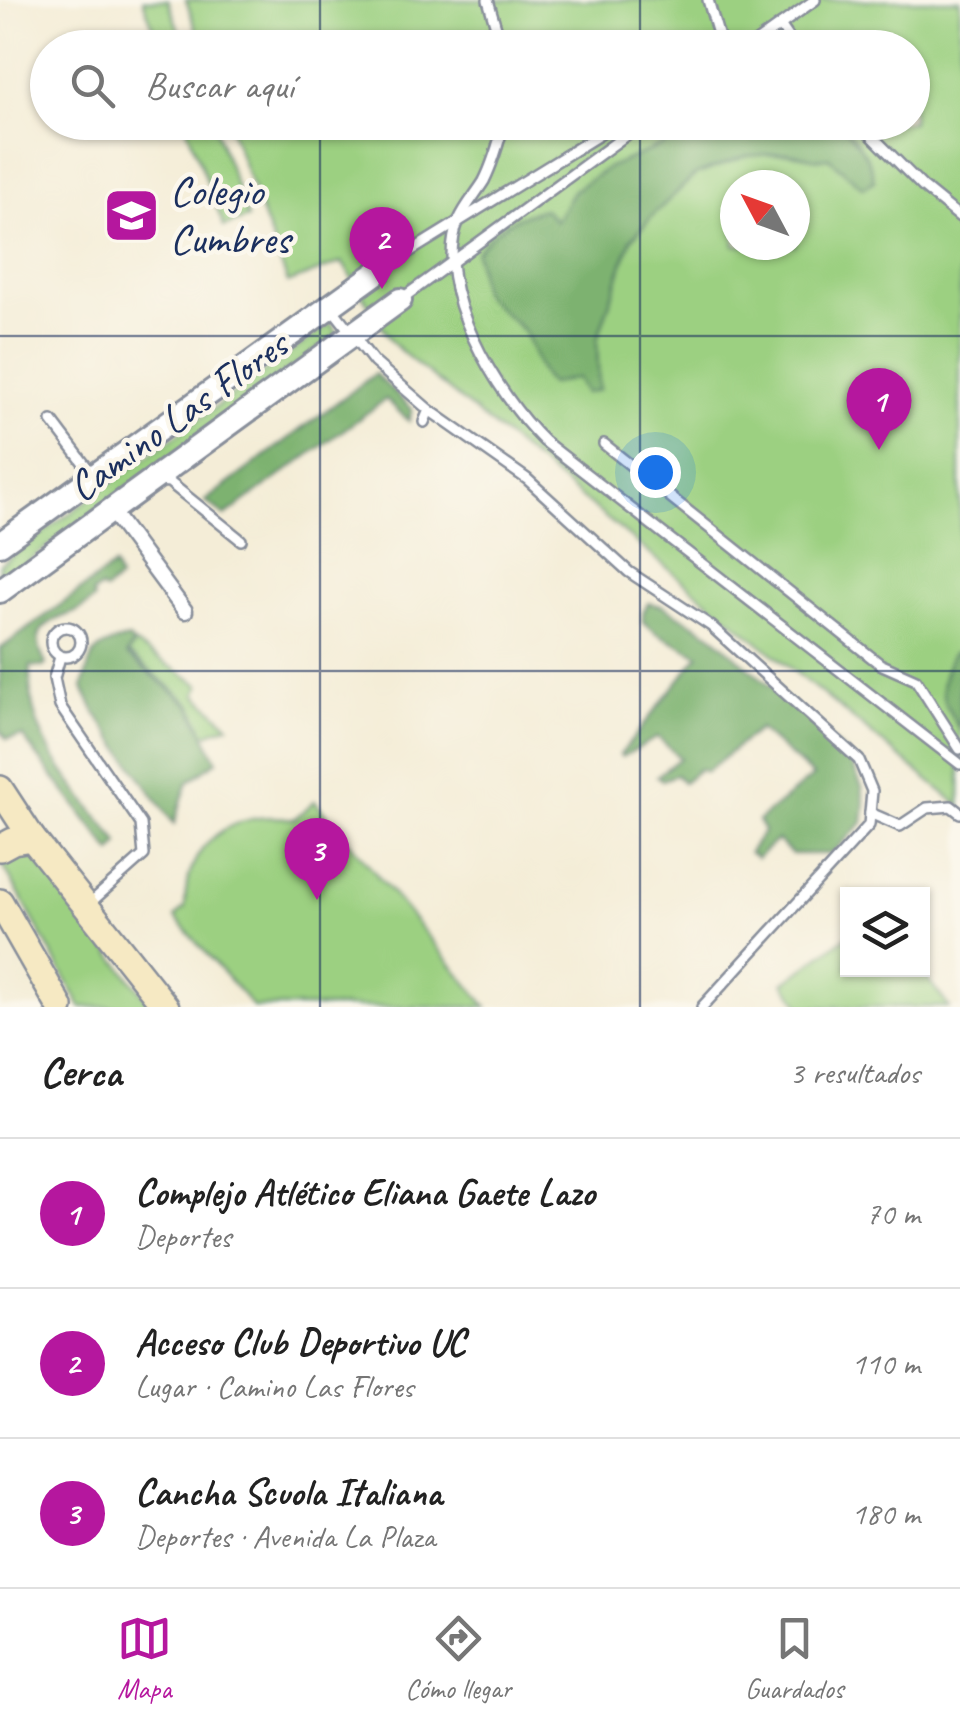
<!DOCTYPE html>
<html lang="es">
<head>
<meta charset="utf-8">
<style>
  :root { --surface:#fff; --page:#f6f6f6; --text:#222; --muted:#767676; --line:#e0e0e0; --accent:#b5179e }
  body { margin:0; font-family:Caveat,sans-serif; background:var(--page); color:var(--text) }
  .controls { position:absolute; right:30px; bottom:30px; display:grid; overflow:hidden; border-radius:0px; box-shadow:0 2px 8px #0004 }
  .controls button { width:90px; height:90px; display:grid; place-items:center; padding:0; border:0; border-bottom:2px solid var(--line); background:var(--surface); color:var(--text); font:50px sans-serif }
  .compass { position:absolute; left:720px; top:170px; width:90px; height:90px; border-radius:50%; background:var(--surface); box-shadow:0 2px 8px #0004; rotate:311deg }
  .you { position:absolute; left:655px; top:472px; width:35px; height:35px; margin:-25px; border:8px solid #fff; border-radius:50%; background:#1a73e8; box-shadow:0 0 0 15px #1a73e833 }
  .badge { display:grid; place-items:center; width:65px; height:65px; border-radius:50%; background:var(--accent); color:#fff; font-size:32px; font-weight:700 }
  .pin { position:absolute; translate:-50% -82px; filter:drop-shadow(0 2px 5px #0008) }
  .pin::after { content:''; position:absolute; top:52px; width:35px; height:30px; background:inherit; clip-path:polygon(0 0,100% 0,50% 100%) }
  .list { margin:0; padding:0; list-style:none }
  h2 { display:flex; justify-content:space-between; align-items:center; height:130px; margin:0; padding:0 40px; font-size:42px }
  h2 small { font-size:32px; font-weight:400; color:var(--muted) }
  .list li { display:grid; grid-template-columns:65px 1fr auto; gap:30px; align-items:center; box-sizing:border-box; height:150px; padding:0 40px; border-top:2px solid var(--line) }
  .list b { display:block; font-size:38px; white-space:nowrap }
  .list p { margin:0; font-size:32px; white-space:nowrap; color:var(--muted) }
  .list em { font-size:32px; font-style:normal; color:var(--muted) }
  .icon { flex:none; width:55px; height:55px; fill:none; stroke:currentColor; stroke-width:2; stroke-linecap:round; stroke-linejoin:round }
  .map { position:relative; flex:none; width:960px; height:1007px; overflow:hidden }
  .search { position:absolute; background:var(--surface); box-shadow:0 2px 8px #0004; left:30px; right:30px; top:30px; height:110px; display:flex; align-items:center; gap:25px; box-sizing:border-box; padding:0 35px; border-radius:55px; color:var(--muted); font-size:38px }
  .sheet { height:580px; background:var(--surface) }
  nav { display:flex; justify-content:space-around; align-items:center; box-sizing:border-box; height:140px; border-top:2px solid var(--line); background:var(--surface); font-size:28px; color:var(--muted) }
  nav a { display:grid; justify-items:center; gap:5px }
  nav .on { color:var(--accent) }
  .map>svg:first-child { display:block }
  .green { fill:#9cd081; stroke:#5c8070; stroke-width:2.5; fill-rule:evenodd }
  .forest { fill:#7db26f; stroke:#4c7066; stroke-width:2.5 }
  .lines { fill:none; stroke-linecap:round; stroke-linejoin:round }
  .service-casing { stroke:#888e9a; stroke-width:14 }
  .pedestrian-casing { stroke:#888e9a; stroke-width:19 }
  .tertiary-casing { stroke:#888e9a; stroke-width:28 }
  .secondary-casing { stroke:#888e9a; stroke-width:30 }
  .service { stroke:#fff; stroke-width:9 }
  .pedestrian { stroke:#fff; stroke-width:14 }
  .tertiary { stroke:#fff; stroke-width:22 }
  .secondary { stroke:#f6e9c3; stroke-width:25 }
  .grid { fill:none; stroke:#1b2f5e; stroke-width:2.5; stroke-opacity:0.55 }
  .labels { text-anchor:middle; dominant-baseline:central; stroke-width:9; stroke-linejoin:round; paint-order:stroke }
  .poi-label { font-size:42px; fill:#1b2f5e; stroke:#fbf7ec; text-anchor:start }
  .street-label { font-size:42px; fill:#1b2f5e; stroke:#fbf7ec }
</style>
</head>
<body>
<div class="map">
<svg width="960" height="1007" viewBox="0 0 960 1007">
  <rect width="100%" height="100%" fill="#fbf7ec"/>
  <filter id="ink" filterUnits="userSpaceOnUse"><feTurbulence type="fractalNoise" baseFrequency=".01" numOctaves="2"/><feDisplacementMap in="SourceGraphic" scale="20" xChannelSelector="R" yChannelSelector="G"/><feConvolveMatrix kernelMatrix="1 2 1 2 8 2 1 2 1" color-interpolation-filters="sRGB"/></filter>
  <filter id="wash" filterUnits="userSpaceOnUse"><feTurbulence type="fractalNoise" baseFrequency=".0048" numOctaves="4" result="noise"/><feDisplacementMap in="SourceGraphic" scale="40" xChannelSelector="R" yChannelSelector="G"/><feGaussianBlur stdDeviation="2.25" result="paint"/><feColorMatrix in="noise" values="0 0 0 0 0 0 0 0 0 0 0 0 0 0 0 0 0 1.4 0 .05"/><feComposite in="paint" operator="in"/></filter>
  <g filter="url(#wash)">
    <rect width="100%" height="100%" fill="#f4edd7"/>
    <!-- green -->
    <g class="green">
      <polygon points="143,0 168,0 185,47 160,47"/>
      <path d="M186,0H960V806L402,352L391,341L342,262L288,283L228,123L912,122V48L202,47ZM735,185H795V245H735Z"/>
      <polygon points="185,123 213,123 248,218 224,227"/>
      <polygon points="331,323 338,334 0,582 0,564"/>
      <polygon points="135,644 200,685 196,694 229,725 205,735 191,704 128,653"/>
      <path d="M315,801L487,1007H253L175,917L185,908C184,843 233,808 294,819Z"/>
      <polygon points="27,847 153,1007 81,1007 3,865"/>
      <polygon points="847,936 848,969 921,970 949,1007 802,1007 784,983"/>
    </g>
    <!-- forest -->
    <g class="forest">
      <path d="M697,123H839C855,139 872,158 874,181L863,188L829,158L818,159L787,153L746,156L695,175L656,212L631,240L597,340L599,390L585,393L577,378L550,384L543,376L524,331L482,294L476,252C493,230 517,214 545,209L556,221L573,191L609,167L663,145Z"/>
      <polygon points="375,374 412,409 409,421 386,399 225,516 205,501"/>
      <path d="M114,566L119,579L105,591L100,588L93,593L94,600C88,604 80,611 73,613C45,622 28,631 46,664L43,667L31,666C22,737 79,790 119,843L112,853L22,736L7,739L0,730V649Z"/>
      <polygon points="648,603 663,606 711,634 848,755 862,787 865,806 863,823 831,854 792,854 777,840 757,858 749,852 764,831 758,821 813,776 759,729 706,772 699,769 683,782 676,775 662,780 657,776 680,758 658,737 622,757 620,755 699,655 655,632 643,621 643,613"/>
      <path d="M129,639L133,643L127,655L190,705L217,761L188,782L174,824L96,714L83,688C91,653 92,646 129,639Z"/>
      <path d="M960,652V730C940,697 936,689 953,653Z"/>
    </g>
  </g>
  <g filter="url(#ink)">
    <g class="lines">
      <defs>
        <g id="service">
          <polyline points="488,0 502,48"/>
          <polyline points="708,0 722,48"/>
          <polyline points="780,25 796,48"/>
          <polyline points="748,48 815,0"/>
          <path d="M504,122C499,142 493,163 484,181C476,194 465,206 459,220C430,286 498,396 544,441L960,764"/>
          <polyline points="858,122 923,187 960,217"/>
          <polyline points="380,270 620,122"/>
          <polyline points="400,300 644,122"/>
          <polyline points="331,307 374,362 429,410 424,422"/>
          <polyline points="429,410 527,479 629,572 711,626 859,760 872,791 869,825 702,1007"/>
          <polyline points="52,421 92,474"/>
          <polyline points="604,444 880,664 916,680 960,749"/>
          <polyline points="158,481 169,482 241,540"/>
          <circle cx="66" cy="642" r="15"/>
          <polyline points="60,657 54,678 60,706 141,824 144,855 90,903"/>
          <polyline points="870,813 900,826 927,808 951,806 960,813"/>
        </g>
        <polyline id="pedestrian" points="112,512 185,611"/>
        <g id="tertiary">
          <polyline points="0,544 379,271"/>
          <polyline points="0,591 400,300"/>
        </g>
        <g id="secondary">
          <polyline points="0,789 32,838 166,1007"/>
          <polyline points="0,848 13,841 32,838"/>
          <polyline points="0,902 60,1007"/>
        </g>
      </defs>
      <!-- service casing -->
      <use href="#service" class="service-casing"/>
      <!-- pedestrian casing -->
      <use href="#pedestrian" class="pedestrian-casing"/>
      <!-- tertiary casing -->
      <use href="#tertiary" class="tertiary-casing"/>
      <!-- secondary casing -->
      <use href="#secondary" class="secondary-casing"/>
      <!-- service -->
      <use href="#service" class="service"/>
      <!-- pedestrian -->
      <use href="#pedestrian" class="pedestrian"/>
      <!-- tertiary -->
      <use href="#tertiary" class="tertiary"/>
      <!-- secondary -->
      <use href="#secondary" class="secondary"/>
    </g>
  </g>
  <!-- grid -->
  <path class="grid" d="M320,0V48M640,0V48M320,122V1007M640,122V1007M0,336H960M0,671H960"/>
  <!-- icons -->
  <defs>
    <symbol id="school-square" viewBox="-11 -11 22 22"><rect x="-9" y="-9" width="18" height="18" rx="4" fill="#b5179e" stroke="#fbf7ec"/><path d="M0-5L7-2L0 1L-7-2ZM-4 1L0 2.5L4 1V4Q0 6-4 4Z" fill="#fff"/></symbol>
  </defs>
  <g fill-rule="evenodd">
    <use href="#school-square" x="100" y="184" width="63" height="63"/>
  </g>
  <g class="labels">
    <!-- poi labels -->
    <g class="poi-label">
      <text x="170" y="191">Colegio<tspan x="170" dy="48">Cumbres</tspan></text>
    </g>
    <!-- street labels -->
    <g class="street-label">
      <text transform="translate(178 416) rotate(-36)">Camino Las Flores</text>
    </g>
  </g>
</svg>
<div class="controls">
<button><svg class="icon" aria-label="layers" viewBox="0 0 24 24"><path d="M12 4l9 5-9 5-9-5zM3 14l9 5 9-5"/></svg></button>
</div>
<svg class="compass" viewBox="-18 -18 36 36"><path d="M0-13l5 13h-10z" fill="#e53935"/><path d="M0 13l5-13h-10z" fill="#767676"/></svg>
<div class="you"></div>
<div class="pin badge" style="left:879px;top:450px">1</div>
<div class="pin badge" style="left:382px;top:289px">2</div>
<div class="pin badge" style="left:317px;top:900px">3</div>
<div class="search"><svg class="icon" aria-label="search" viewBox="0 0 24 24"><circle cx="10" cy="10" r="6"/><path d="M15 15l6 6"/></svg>Buscar aquí</div>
</div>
<section class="sheet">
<h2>Cerca<small>3 resultados</small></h2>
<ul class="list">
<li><span class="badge">1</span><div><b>Complejo Atlético Eliana Gaete Lazo</b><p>Deportes</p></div><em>70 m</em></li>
<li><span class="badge">2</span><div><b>Acceso Club Deportivo UC</b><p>Lugar · Camino Las Flores</p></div><em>110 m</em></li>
<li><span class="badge">3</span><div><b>Cancha Scuola Italiana</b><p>Deportes · Avenida La Plaza</p></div><em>180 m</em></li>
</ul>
</section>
<nav>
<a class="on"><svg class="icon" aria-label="map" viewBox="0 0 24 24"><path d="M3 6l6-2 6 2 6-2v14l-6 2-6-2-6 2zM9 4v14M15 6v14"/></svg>Mapa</a>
<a><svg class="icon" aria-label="directions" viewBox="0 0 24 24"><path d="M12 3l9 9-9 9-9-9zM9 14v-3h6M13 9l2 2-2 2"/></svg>Cómo llegar</a>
<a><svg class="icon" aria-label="saved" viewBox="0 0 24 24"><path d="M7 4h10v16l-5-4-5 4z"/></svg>Guardados</a>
</nav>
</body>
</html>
